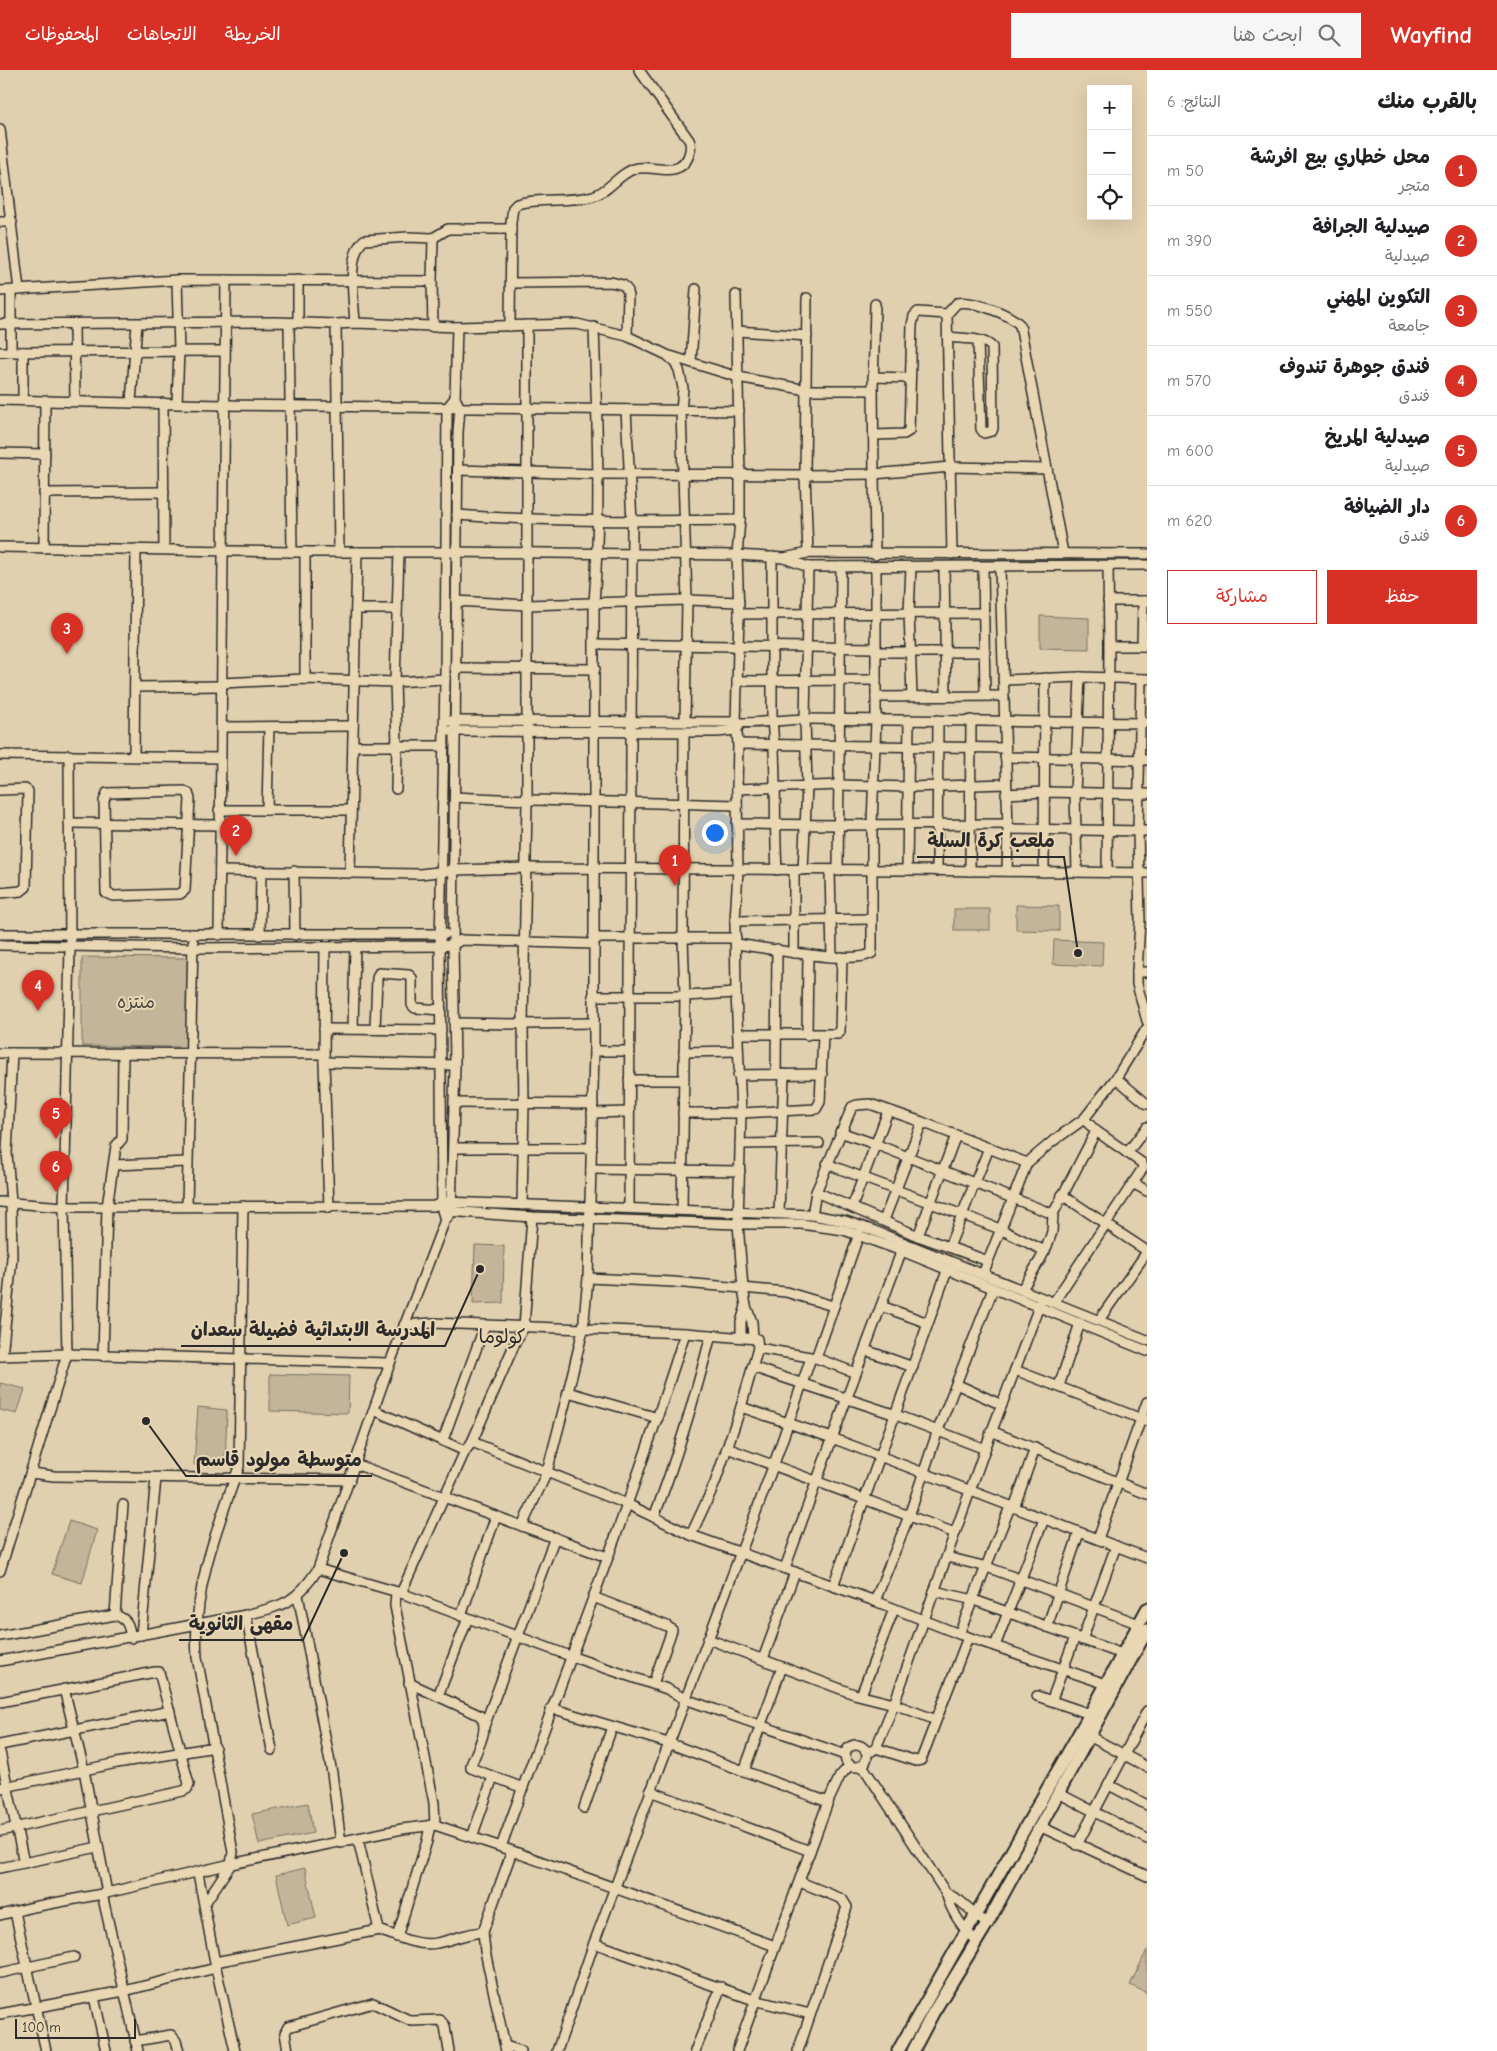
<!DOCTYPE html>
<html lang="ar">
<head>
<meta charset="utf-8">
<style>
  :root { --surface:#fff; --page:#f6f6f6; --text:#202124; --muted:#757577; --line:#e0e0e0; --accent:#d93025 }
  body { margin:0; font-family:"Comic Neue","Playpen Sans Arabic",sans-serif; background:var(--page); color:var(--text); direction:rtl }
  .controls { position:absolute; right:15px; top:15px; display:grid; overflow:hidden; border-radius:0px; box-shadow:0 5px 20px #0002 }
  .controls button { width:45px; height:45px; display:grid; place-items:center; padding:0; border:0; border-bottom:1px solid var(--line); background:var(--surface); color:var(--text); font:25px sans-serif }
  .scale { position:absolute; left:15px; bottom:12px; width:121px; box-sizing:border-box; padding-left:5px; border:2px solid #2b2b2b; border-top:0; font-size:14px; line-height:18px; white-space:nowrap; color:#2b2b2b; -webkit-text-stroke:4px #e9d7b4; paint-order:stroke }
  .you { position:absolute; left:714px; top:762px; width:18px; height:18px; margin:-12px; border:4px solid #fff; border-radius:50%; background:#1a73e8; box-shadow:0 0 0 8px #1a73e833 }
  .badge { display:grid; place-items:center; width:32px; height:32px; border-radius:50%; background:var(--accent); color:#fff; font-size:16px; font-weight:700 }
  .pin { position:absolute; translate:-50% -41px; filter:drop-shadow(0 1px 2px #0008) }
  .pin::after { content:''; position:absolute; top:26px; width:18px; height:15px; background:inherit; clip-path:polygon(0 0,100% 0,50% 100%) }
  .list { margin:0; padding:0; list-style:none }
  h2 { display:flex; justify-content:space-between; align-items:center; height:65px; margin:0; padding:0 20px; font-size:21px }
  h2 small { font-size:16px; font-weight:400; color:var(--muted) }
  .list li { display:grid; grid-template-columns:32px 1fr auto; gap:15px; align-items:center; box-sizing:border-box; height:70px; padding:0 20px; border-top:1px solid var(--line) }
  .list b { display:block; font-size:19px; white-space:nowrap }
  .list p { margin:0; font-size:16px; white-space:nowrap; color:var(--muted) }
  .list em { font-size:16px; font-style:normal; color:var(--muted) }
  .actions { display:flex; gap:10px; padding:15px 20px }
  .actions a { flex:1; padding:11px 0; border:1px solid var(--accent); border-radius:0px; text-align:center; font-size:18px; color:var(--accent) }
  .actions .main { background:var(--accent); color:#fff }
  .icon { flex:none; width:28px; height:28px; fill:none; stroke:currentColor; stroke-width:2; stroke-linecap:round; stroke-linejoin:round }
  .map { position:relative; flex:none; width:1147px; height:1981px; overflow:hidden; direction:ltr }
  header { display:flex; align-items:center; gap:30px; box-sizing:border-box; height:70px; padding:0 25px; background:var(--accent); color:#fff }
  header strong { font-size:24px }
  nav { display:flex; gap:28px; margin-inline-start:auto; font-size:18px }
  .search { width:350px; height:45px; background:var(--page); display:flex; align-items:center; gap:12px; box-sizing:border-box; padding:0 18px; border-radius:0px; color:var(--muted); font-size:19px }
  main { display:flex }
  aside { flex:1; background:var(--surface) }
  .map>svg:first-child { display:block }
  .green { fill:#c3b599; stroke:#777062 }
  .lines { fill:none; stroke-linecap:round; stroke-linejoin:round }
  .minor-casing { stroke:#2b2b2b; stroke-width:12 }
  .major-casing { stroke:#2b2b2b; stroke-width:15 }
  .minor { stroke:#e9d7b4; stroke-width:9 }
  .major { stroke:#e9d7b4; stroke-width:11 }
  .labels { text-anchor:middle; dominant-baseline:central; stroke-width:4; stroke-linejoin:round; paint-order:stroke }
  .park-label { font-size:18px; fill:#494741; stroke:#e9d7b4 }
  .neighbourhood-label { font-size:19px; fill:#2b2b2b; stroke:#e9d7b4 }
  .leader { fill:none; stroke:#2b2b2b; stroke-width:2 }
  .callout-dot { fill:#2b2b2b; stroke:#e9d7b4; stroke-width:2 }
  .callout-label { font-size:19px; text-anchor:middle; font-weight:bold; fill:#2b2b2b; stroke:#e9d7b4; stroke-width:4; stroke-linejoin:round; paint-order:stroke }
</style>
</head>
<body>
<header>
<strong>Wayfind</strong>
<div class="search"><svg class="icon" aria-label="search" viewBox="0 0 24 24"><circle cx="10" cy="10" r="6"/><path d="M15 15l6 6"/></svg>ابحث هنا</div>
<nav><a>الخريطة</a><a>الاتجاهات</a><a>المحفوظات</a></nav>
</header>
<main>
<aside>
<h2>بالقرب منك<small>النتائج: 6</small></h2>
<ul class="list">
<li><span class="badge">1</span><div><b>محل خطاري بيع افرشة</b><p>متجر</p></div><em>50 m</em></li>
<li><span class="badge">2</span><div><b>صيدلية الجرافة</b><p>صيدلية</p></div><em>390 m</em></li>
<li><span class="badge">3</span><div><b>التكوين المهني</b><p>جامعة</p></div><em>550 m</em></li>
<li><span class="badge">4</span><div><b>فندق جوهرة تندوف</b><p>فندق</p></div><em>570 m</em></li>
<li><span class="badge">5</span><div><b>صيدلية المريخ</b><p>صيدلية</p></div><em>600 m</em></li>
<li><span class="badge">6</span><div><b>دار الضيافة</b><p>فندق</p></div><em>620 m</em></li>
</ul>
<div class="actions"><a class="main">حفظ</a><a>مشاركة</a></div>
</aside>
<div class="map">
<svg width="1147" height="1981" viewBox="0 0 1147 1981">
  <rect width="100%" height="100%" fill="#e1d0af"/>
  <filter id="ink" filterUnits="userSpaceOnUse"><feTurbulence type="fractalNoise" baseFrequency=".02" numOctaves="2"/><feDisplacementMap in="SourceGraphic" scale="10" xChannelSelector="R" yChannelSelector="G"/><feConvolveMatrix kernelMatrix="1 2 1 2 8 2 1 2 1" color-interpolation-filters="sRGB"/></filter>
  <g filter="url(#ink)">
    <!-- green -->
    <g class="green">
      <polygon points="1040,546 1089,548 1089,579 1040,578"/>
      <polygon points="1016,835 1059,836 1059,861 1016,860"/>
      <rect x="954" y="839" width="36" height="21"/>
      <polygon points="1054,870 1103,872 1102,896 1053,894"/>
      <polygon points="82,887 189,888 189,977 82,976"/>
      <polygon points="475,1175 504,1176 503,1233 473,1234"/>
      <polygon points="270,1304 349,1306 348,1343 270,1341"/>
      <polygon points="0,1313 25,1319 17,1344 0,1340"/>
      <polygon points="198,1337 227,1340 225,1396 194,1395"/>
      <polygon points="69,1451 97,1460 82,1513 52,1504"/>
      <polygon points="308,1733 313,1763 259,1774 252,1744"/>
      <polygon points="305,1798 316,1848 287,1855 276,1805"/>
      <polygon points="1147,1880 1147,1923 1130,1915"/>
    </g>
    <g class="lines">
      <defs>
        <g id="minor">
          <polyline points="0,59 19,220"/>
          <polyline points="0,152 12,152"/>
          <polyline points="433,168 448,159 511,159"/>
          <polyline points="177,210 179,281 177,333"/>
          <polyline points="298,210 298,252"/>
          <polyline points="511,213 611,212 623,215 628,221 627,266"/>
          <polyline points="0,221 177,210 432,211 433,257"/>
          <polyline points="736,225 740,405 740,450 737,485 739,544 736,652 738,674 737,719 738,801 735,851 736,923 741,1043 738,1154 743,1218 746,1236 752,1252 753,1268"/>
          <polyline points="807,228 805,405 808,483"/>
          <polyline points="875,234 873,320 875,485"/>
          <path d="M947,244L957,233C973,230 1010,244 1020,255L1063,483"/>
          <polyline points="289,253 292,482"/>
          <path d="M355,253C354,231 346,185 364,170L408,167L433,168L432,211"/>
          <polyline points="0,254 275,252 336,254 355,253 457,257 577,254 627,266 667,285 675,292 679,300 683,318 681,341 687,530 685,652"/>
          <polyline points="74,254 75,331"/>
          <polyline points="336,254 339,482"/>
          <path d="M510,256L511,152L513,138L517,134C541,127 568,133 593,126C610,121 618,104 634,99C652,93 679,111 689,85C690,80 692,75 689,70L639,0"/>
          <path d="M594,257C597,349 601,441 594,533V981L588,1208L583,1260L568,1322L547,1402L522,1456L607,1487"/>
          <polyline points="737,261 807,266"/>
          <path d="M948,267C961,269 983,267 992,277L993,358L992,361L984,363L981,359L978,271"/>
          <polyline points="0,282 224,281"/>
          <polyline points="11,282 11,221"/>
          <polyline points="23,282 23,330"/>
          <polyline points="670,286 738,307 807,320 873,320"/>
          <polyline points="691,292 696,219"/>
          <polyline points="873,307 910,308"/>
          <polyline points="0,330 223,335 739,341"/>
          <polyline points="131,332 137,254"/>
          <polyline points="163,333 164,479"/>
          <polyline points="626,340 632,452 629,1138"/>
          <polyline points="874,365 904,364 909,361 912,255 914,246 918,242 947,244 952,484"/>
          <polyline points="0,383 45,384"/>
          <polyline points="458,400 597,404 805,405 874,404 950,397 1047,399"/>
          <polyline points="44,423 164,422"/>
          <path d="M457,445C551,452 645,451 740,450"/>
          <polyline points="0,477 292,482 447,482 737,485 784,488 808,497 1147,495"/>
          <polyline points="44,478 45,330"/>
          <path d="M772,487V650C777,700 774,750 777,800"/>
          <polyline points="784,488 808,483 1147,484"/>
          <polyline points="911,497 909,543 912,626"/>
          <polyline points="944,497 946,626"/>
          <polyline points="1000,497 1008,759 1007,801"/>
          <polyline points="983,498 985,625"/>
          <polyline points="456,531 527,535 687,530 739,532"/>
          <polyline points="1108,531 1147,531"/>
          <polyline points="356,539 397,539"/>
          <polyline points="739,544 984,543"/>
          <polyline points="595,574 876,578"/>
          <polyline points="1109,576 1146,576"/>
          <polyline points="1142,576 1143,531"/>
          <polyline points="876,582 985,582"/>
          <polyline points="455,598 595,599"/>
          <polyline points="305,609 305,482"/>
          <polyline points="1141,609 1138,761 1140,851 1137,902 1137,914 1147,951"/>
          <polyline points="1003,610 1080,607 1147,609"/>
          <polyline points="737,611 876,610"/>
          <polyline points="222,613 305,609 395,612 445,609"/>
          <polyline points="135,617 222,616"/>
          <polyline points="876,627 1003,626"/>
          <path d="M449,651L736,652C742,655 793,649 805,649L1147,653"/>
          <polyline points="222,657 353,656"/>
          <polyline points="449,661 717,662 736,660 739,656"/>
          <polyline points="738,674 1005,678"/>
          <polyline points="353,676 444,676"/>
          <polyline points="0,685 220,688"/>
          <polyline points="134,686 136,479"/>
          <polyline points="1005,687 1147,690"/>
          <polyline points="396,719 397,675 395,612 399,482"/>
          <polyline points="737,719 840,715 909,717 1006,714"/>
          <polyline points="0,720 25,719 28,721 26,817 21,821 0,823"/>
          <polygon points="184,721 188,723 190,729 185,820 180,824 113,826 106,823 104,731 107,723"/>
          <polyline points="1006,724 1045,722 1147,724"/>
          <path d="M455,727C549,732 643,732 737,735"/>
          <polyline points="219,740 350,740"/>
          <polyline points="267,740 269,657"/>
          <polyline points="69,753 219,755"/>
          <polyline points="737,754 840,755 1008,754"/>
          <polyline points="1008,759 1147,761"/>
          <polyline points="803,800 807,716 805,649 808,497"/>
          <polyline points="907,800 909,650"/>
          <polyline points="220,801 420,804 455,800 526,798 907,800 1147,803"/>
          <polyline points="294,801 295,865"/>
          <polyline points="830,801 832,887"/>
          <polyline points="838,801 841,497"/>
          <polyline points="937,801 938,650"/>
          <polyline points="970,801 971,650"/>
          <polyline points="350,802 357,482"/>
          <polyline points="1044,802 1045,608"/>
          <polyline points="1077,802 1075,723 1080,607"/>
          <polyline points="1107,802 1109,576 1108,496"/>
          <polyline points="735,851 871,849"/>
          <polyline points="0,864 445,864"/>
          <polyline points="219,865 226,210"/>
          <polyline points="260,865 261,801"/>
          <polyline points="593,868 736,868"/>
          <path d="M736,874C763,877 852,896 872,883V754L876,650V498"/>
          <polyline points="0,875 193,878 440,876 453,875 461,870 593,874"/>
          <polyline points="325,877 324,992 329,1138"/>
          <polyline points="794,883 794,800"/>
          <polyline points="1137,902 1147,902"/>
          <polyline points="593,926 685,926 736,923"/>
          <polyline points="455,953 523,954 593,953"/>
          <polyline points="324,959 441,960"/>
          <polyline points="353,959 355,876"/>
          <polyline points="375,959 377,908 379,903 409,905 412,908 412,935 415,938 441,940"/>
          <polyline points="738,964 838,964 840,962 842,887"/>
          <polyline points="807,965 808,885"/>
          <polyline points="594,981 630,981"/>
          <polyline points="684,982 738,981"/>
          <polyline points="0,983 324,984"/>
          <polyline points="324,992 455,995"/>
          <polyline points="776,1004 777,879"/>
          <polyline points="738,1005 822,1004"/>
          <polyline points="1116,1008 1147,1034"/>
          <polyline points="629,1010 684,1010"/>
          <polyline points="455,1033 593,1034"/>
          <polyline points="592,1043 629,1042"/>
          <polyline points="683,1043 741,1043 816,1039 820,1032 823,965"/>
          <polyline points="840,1062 875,1074 1053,1144"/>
          <polyline points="740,1074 819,1073"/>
          <polyline points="454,1078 592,1078"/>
          <polyline points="1127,1083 1147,1057"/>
          <polyline points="1027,1093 1053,1071 1084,1049 1116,1008 1147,958"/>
          <polyline points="827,1094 1000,1159 1045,1181"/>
          <polyline points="114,1095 187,1092"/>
          <polyline points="591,1099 740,1101"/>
          <polyline points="1133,1113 1147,1121"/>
          <polyline points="816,1122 918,1166 988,1191"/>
          <polyline points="1062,1125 1147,1181"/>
          <polyline points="0,1132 64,1137 434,1136 443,1132 812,1145 845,1151 872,1160 1147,1270"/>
          <polyline points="522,1135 524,1034 523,954 527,731 527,255"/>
          <polyline points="187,1136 193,872"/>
          <polyline points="852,1137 888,1041"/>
          <polyline points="682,1140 685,926 683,868 684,662"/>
          <polyline points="447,1141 532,1147 738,1154 801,1154 844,1160 902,1181 1147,1281"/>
          <polyline points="779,1143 784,1004"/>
          <polyline points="812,1145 816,1122 852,1037 857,1035 870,1034 922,1052 1027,1093 983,1204"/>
          <polyline points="445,1150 442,1140 440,876 445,609 447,338 455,328"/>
          <polyline points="884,1150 922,1052"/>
          <polyline points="918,1166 956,1065"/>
          <polyline points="949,1177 989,1078"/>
          <polyline points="588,1208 673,1212 786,1222 833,1236"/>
          <polyline points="1022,1219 1040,1190 1047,1176 1052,1162 1053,1144 1096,1061"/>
          <polyline points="1054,1232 1143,1098 1142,1093 1096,1061 1084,1049"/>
          <polyline points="881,1236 928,1253"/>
          <polyline points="1099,1250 1147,1182"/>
          <polyline points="404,1255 432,1253 485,1255 685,1263 757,1269 758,1278 741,1337 715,1413 691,1465"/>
          <polyline points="741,1267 741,1252 746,1236"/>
          <polyline points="758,1278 816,1288 856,1303"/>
          <polyline points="865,1280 913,1297"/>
          <polyline points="0,1286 67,1284 390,1293"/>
          <polyline points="2,1286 12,1188 11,1132 7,1083 12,983"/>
          <polyline points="103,1286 107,1137 116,1076 122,1069 123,984"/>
          <polyline points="816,1288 859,1164"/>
          <polyline points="752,1297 896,1345 985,1379"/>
          <polyline points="1015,1300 1147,1351"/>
          <polyline points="956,1314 1002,1335"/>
          <polyline points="1059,1316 1080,1253"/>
          <polyline points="568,1322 658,1348"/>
          <polyline points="741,1337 832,1368 1147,1488"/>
          <polyline points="374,1340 465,1381 472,1372 515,1273 524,1257 532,1147"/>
          <polyline points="991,1361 1147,1424"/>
          <polyline points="443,1370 485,1255"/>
          <polyline points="472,1372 629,1435 691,1465 875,1531 959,1564 1106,1614"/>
          <polyline points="727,1378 955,1463"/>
          <polyline points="355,1394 522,1456"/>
          <polyline points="31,1403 54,1406 350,1410"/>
          <polyline points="1014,1438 1035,1378"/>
          <path d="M654,1447C677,1388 695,1327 711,1265"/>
          <polyline points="1098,1469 1147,1332"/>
          <polyline points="947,1487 987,1497 1139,1554"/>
          <polyline points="785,1498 856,1303 903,1177"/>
          <polyline points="318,1499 401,1523 570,1586 667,1619 685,1629 845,1685"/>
          <polyline points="0,1501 67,1284 64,1137 70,877 69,685"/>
          <polyline points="833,1516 947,1201"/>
          <polyline points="934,1521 974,1530 1122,1584"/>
          <polyline points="396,1522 395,1536 434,1733 435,1755"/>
          <polyline points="401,1523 465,1381"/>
          <polyline points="298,1525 332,1703 341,1773"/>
          <polyline points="593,1527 667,1556 672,1560 653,1614"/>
          <polyline points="875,1531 909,1446 938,1360 993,1219"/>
          <polyline points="115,1545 123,1435"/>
          <polyline points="246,1545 272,1680"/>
          <polyline points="461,1546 496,1446"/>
          <polyline points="1047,1557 1079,1463"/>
          <polyline points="959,1564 1010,1437"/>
          <polyline points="141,1565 156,1408"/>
          <path d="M0,1566L115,1545C128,1549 129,1556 131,1568"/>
          <polyline points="708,1569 854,1624 894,1634 936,1650"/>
          <polyline points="1082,1570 1116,1476"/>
          <polyline points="995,1576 1044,1449"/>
          <polyline points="763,1589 795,1502"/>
          <path d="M0,1591L246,1545C284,1535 296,1533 318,1499L390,1293L445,1150L451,1143L455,995L453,875L458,362L460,338L455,328L457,257"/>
          <path d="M409,1613L479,1645C492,1656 476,1681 471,1695V1698L523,1718"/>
          <polyline points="64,1619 84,1700 107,1823"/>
          <polyline points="861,1625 894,1539"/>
          <polyline points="438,1626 468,1548"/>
          <polyline points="1037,1626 1090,1644"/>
          <polyline points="1052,1629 1075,1567"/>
          <polyline points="0,1632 155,1602 159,1602 189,1714 187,1719 183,1721 0,1761"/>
          <polyline points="551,1638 668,1673 828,1732"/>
          <polyline points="485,1654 555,1467"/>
          <polyline points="1089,1666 1147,1697"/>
          <polyline points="0,1675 170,1641"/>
          <circle cx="856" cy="1686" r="11"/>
          <polyline points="876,1678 916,1691 921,1690 968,1567"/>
          <polyline points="866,1681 872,1681 876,1678 894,1634 985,1379 1041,1231"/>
          <polyline points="0,1682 24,1793"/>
          <path d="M862,1695L946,1823C952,1843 961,1856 976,1871"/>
          <polyline points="744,1701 782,1597"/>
          <polyline points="1109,1715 1147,1735"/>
          <polyline points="0,1718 117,1693 215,1677"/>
          <polyline points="650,1721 810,1781"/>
          <polyline points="1058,1723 1147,1769"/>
          <polyline points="584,1738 612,1657"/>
          <polyline points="1039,1756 1147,1806"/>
          <polyline points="472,1767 493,1707"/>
          <path d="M358,1769L379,1860C396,1866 418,1877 437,1873C453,1870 466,1863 483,1862"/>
          <polyline points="1077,1775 1147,1641"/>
          <path d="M501,1777C563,1606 630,1437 685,1263"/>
          <polyline points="0,1798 98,1777"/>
          <polyline points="198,1803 216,1898 235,1981"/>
          <polyline points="946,1823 960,1831 987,1854"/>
          <polyline points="102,1824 138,1981"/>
          <path d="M205,1833L231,1794L233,1782L197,1587C192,1522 217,1458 239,1397L243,1136"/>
          <polyline points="15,1842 46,1981"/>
          <polyline points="0,1845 33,1837 102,1824 231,1794 402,1759 435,1755 501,1777 775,1876"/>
          <polyline points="397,1867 427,1771 430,1755"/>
          <polyline points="594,1873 754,1930 810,1944"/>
          <polyline points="215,1892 379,1860"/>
          <polyline points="0,1903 74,1887"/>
          <polyline points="94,1927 106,1981"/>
          <polyline points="0,1944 124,1921 216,1898"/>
          <polyline points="135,1971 171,1965 176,1971 179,1981"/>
          <polyline points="505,1976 521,1981"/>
          <polyline points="288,1981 285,1963 288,1957 373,1933 411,1951 440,1950 445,1956 449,1981"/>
          <polyline points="506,1981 485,1881 483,1862 512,1781"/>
          <polyline points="557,1981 594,1873 774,1394 811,1288"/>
          <polyline points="695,1981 721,1917"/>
          <polyline points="737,1981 828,1732 840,1706 850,1695"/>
          <polyline points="798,1981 847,1837 842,1829 800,1812"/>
        </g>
        <g id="major">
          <polyline points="898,1981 1090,1644 1147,1539"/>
          <polyline points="913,1981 933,1943 987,1854 1147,1560"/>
        </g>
      </defs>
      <!-- minor casing -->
      <use href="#minor" class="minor-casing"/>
      <!-- major casing -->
      <use href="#major" class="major-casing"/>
      <!-- minor -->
      <use href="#minor" class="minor"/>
      <!-- major -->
      <use href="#major" class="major"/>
    </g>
  </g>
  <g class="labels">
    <!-- park labels -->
    <g class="park-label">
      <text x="136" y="932">منتزه</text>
    </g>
    <!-- neighbourhood labels -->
    <g class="neighbourhood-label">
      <text x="502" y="1267">كولوما</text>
    </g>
  </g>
  <!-- callouts -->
  <path class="leader" d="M1078 883L1064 787H917M480 1199L445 1276H181M146 1351L186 1406H372M344 1483L303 1570H179"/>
  <g class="callout-dot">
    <circle cx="1078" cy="883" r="5"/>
    <circle cx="480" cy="1199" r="5"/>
    <circle cx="146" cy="1351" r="5"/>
    <circle cx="344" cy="1483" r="5"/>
  </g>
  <g class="callout-label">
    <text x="991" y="777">ملعب كرة السلة</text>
    <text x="313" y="1266">المدرسة الابتدائية فضيلة سعدان</text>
    <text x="279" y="1396">متوسطة مولود قاسم</text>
    <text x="241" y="1560">مقهى الثانوية</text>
  </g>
</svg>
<div class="controls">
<button>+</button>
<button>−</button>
<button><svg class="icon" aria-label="locate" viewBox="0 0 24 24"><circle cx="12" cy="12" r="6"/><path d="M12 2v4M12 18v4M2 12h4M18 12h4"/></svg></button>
</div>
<div class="scale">100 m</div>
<div class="you"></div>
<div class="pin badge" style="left:675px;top:816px">1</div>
<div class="pin badge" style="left:236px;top:786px">2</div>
<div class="pin badge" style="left:67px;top:584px">3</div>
<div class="pin badge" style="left:38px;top:941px">4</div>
<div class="pin badge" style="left:56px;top:1069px">5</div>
<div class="pin badge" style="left:56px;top:1122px">6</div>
</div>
</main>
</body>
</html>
